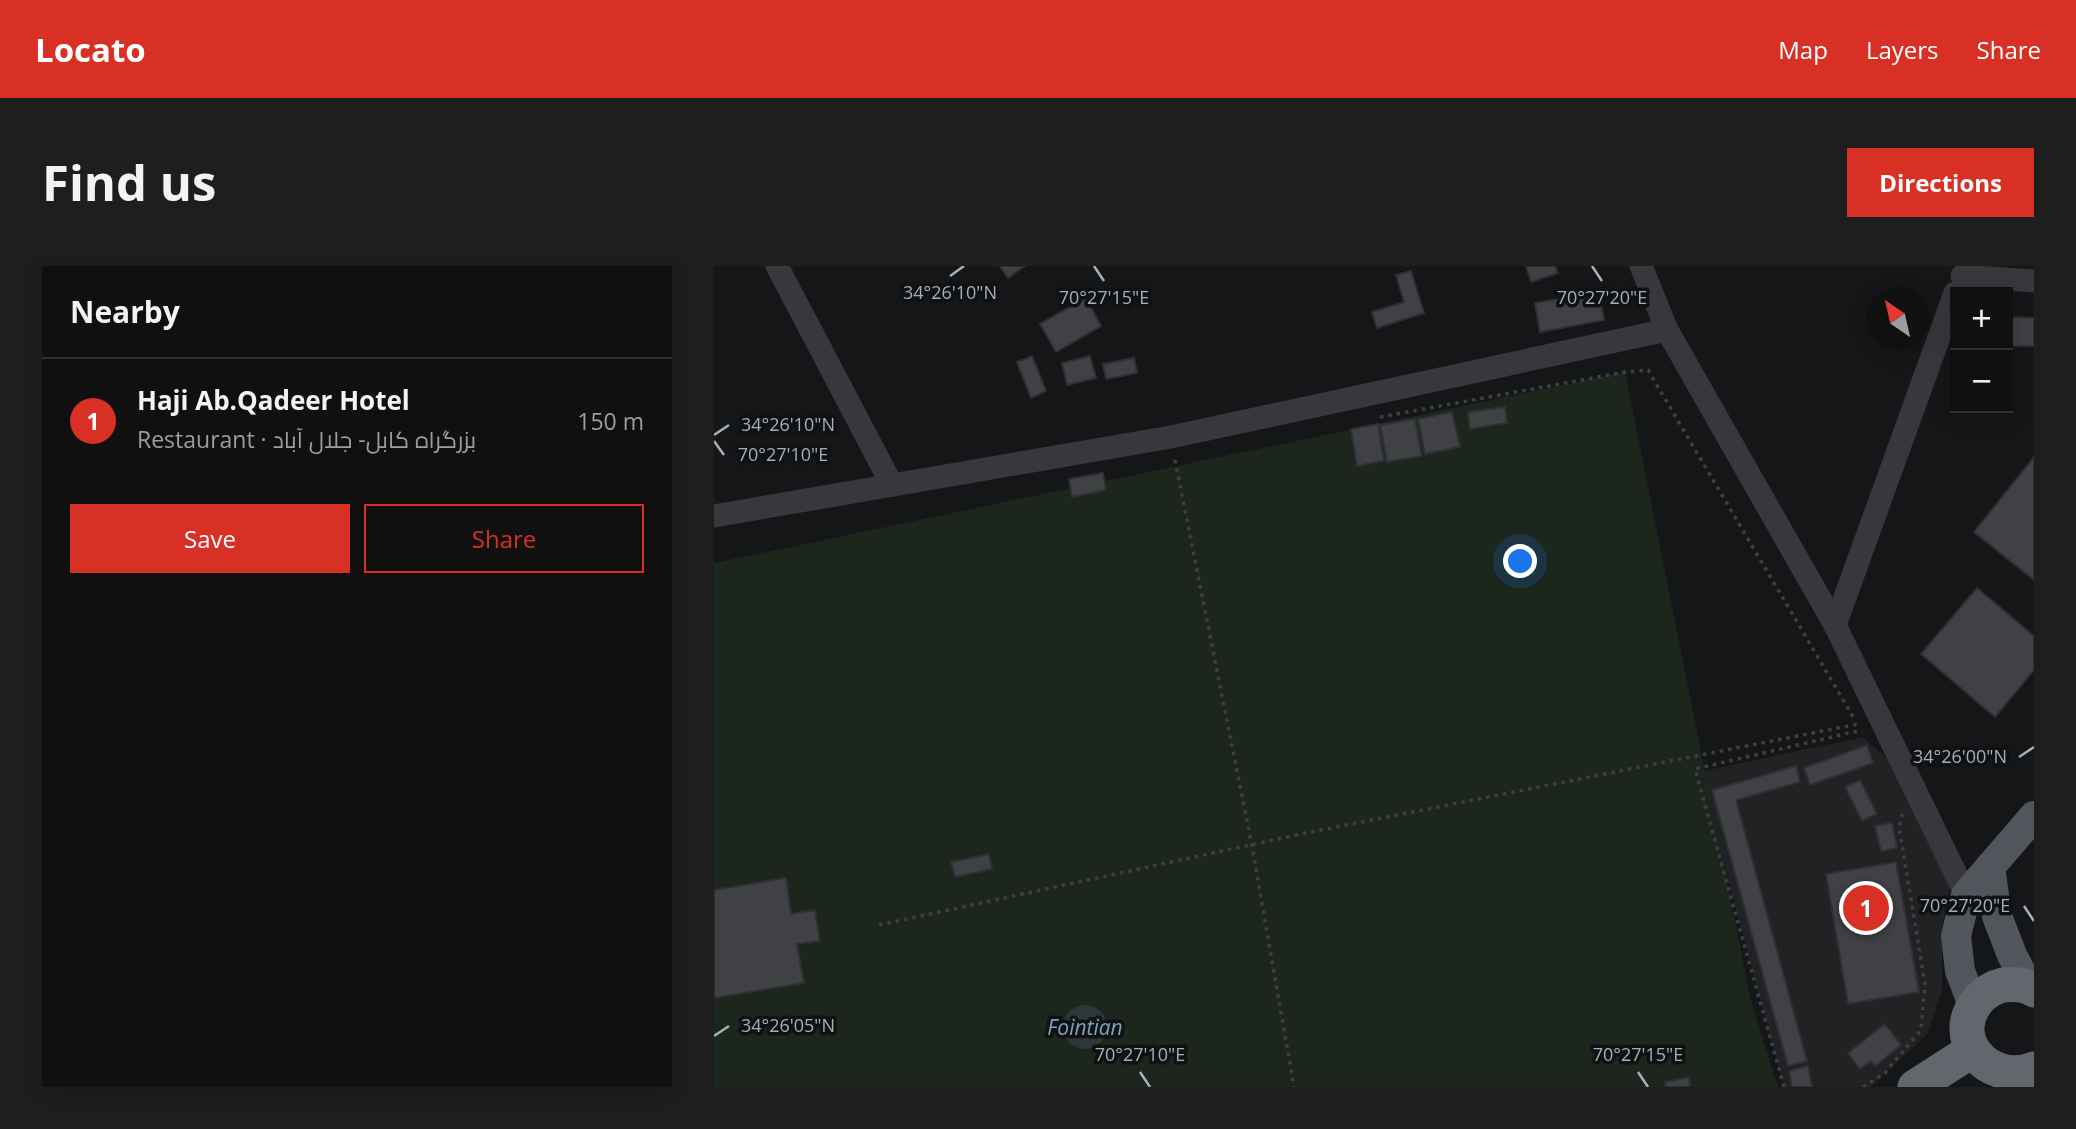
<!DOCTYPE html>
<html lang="en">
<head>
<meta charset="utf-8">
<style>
  :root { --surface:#101011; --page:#1e1e1f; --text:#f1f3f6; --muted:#9c9d9f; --line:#303031; --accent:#d93025 }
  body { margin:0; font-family:"Open Sans",Cairo,sans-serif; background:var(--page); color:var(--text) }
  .controls { position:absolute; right:21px; top:21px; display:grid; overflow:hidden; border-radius:0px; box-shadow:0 4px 18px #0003 }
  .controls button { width:63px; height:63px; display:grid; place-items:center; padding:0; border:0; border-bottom:2px solid var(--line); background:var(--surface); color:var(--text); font:35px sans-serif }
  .compass { position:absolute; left:1152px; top:21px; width:63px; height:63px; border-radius:50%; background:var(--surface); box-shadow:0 4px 18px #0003; rotate:326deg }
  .you { position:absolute; left:807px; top:296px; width:24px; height:24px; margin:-18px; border:5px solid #fff; border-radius:50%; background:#1a73e8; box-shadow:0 0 0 10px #1a73e833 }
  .badge { display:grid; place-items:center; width:46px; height:46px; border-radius:50%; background:var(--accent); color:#fff; font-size:23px; font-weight:700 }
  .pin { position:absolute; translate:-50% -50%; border:4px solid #fff; box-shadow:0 2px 7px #0006 }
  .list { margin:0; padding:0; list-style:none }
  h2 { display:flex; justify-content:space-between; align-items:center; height:91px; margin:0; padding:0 28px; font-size:30px }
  h2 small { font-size:23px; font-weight:400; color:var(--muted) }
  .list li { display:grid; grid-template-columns:46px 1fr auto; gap:21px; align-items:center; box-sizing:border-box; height:126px; padding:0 28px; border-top:2px solid var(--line) }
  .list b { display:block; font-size:26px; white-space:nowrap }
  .list p { margin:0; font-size:23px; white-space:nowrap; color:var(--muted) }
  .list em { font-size:23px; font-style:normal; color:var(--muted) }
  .actions { display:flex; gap:14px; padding:21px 28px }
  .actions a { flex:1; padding:16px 0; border:2px solid var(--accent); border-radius:0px; text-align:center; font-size:24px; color:var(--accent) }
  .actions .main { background:var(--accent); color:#fff }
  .map { position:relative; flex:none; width:1320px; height:821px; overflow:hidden; border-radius:0px }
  header { display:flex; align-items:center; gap:42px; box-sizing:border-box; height:98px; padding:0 35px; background:var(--accent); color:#fff }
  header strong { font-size:33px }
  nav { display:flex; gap:38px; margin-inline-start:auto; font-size:24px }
  .intro { display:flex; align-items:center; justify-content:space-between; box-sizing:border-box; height:168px; padding:0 42px }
  h1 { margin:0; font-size:49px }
  .button { padding:18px 32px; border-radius:0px; background:var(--accent); color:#fff; font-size:24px; font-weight:700 }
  main { display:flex; gap:42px; padding:0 42px }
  aside { flex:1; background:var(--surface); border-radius:0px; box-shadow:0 4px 18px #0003 }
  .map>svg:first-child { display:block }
  .built { fill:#212224 }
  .green { fill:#1d261d }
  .water { fill:#2a383c }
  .building { fill:#3f4144; stroke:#2f3034; stroke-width:2 }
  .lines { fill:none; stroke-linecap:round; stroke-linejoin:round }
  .path { stroke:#3c4044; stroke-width:3.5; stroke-dasharray:3.5 5; stroke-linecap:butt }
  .minor { stroke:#36383d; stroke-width:23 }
  .major { stroke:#52565c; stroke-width:30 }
  .highway { stroke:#62676e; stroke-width:35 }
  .ticks { fill:none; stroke:#a6afb8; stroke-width:2.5 }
  .labels { text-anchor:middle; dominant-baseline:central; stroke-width:7; stroke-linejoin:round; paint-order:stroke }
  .water-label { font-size:21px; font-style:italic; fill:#7ba5b6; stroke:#101112 }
  .ticks-label { font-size:18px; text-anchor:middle; fill:#a6afb8; stroke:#101112; stroke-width:7; stroke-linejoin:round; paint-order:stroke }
</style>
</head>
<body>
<header>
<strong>Locato</strong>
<nav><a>Map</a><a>Layers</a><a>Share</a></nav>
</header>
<div class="intro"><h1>Find us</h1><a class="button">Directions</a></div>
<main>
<aside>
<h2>Nearby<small></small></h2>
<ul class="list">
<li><span class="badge">1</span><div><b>Haji Ab.Qadeer Hotel</b><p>Restaurant · بزرگراه کابل- جلال آباد</p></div><em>150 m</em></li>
</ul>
<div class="actions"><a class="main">Save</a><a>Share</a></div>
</aside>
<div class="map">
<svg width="1320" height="821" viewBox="0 0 1320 821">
  <rect width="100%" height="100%" fill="#151617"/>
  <!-- built -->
  <polygon class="built" points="1149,471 1181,500 1239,613 1232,635 1228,667 1228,724 1214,767 1157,821 1070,821 985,506"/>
  <!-- green -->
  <polygon class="green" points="911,106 1037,735 1064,821 0,821 0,297"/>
  <!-- water -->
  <circle class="water" cx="371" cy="761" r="22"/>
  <!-- building -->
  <g class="building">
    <polygon points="286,0 311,0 294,12"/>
    <polygon points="812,0 841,0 844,7 817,16"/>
    <polygon points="697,5 710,47 663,62 658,46 690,36 682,9"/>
    <polygon points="885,26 890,54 826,66 821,37"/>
    <polygon points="372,32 387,60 342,86 326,58"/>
    <polygon points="1294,51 1320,52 1320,80 1294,80"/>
    <polygon points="318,90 332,125 317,132 303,96"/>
    <polygon points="376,90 382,112 353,119 348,97"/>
    <polygon points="420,92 423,107 392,113 389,98"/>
    <polygon points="791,141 793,157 756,163 754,146"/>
    <polygon points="738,146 746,181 711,188 704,153"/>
    <polygon points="701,153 708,190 673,196 666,159"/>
    <polygon points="664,158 670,195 643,200 637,163"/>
    <polygon points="1320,191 1320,314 1260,266"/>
    <polygon points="389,207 392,224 358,231 355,213"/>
    <polygon points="1263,322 1320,370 1320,404 1281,451 1207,388"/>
    <polygon points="1153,479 1159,497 1096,519 1090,502"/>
    <polygon points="1082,500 1086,516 1022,534 1093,795 1074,800 998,524"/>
    <polygon points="1146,514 1163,548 1148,555 1131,521"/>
    <polygon points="1178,557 1183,582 1167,585 1161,560"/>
    <polygon points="275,588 278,603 241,611 237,596"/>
    <polygon points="1182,596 1205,726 1134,738 1112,608"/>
    <polygon points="72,612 77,648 101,644 106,675 83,678 90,717 0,732 0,624"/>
    <polygon points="1171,758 1187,779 1161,800 1157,795 1146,803 1134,787"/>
    <polygon points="1094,800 1098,821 1078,821 1075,805"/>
    <polygon points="975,811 976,821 952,821 951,816"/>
  </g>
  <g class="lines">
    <!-- path -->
    <g class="path">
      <polyline points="666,151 911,106 934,104 1141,454"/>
      <polyline points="461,194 538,580 580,821"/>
      <polyline points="165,659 587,568 1144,458"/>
      <polyline points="1070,821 981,503 1148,464"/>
      <polyline points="1149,821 1171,807 1207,764 1211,718 1185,561 1189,546"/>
    </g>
    <!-- minor -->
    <g class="minor">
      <polyline points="63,0 178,219"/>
      <polyline points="927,0 953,64"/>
      <polyline points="1248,10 1320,15"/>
      <polyline points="0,250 457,171 953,64 1121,359 1252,629"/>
      <polyline points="1121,359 1241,27"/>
    </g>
    <!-- major -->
    <g class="major">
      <polyline points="1276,601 1283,650 1298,689 1315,721"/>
      <polyline points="1259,739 1246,705 1242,670 1252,629 1320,550"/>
    </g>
    <!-- highway -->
    <g class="highway">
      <path d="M1320,724C1311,718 1300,718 1289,719C1280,721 1272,726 1266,732C1230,771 1275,821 1320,803"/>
      <polyline points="1201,821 1257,785"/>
    </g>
  </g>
  <!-- ticks -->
  <path class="ticks" d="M380,0L390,15M878,0L888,15M236,10L250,0M0,169L15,159M0,175L10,189M1305,491L1320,481M1310,640L1320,655M0,770L15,760M426,806L436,821M924,806L934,821"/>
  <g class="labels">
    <!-- water labels -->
    <g class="water-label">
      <text x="371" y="761">Fointian</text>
    </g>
  </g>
  <g class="ticks-label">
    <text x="236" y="33">34°26'10"N</text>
    <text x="390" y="38">70°27'15"E</text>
    <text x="888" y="38">70°27'20"E</text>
    <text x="74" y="165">34°26'10"N</text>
    <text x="69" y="195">70°27'10"E</text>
    <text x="1246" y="497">34°26'00"N</text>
    <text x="1251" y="646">70°27'20"E</text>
    <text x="74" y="766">34°26'05"N</text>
    <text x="426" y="795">70°27'10"E</text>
    <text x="924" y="795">70°27'15"E</text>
  </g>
</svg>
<div class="controls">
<button>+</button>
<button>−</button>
</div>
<svg class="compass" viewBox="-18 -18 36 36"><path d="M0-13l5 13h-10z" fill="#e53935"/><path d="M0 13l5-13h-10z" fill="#9c9d9f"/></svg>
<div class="you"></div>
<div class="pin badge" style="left:1152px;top:642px">1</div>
</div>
</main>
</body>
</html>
